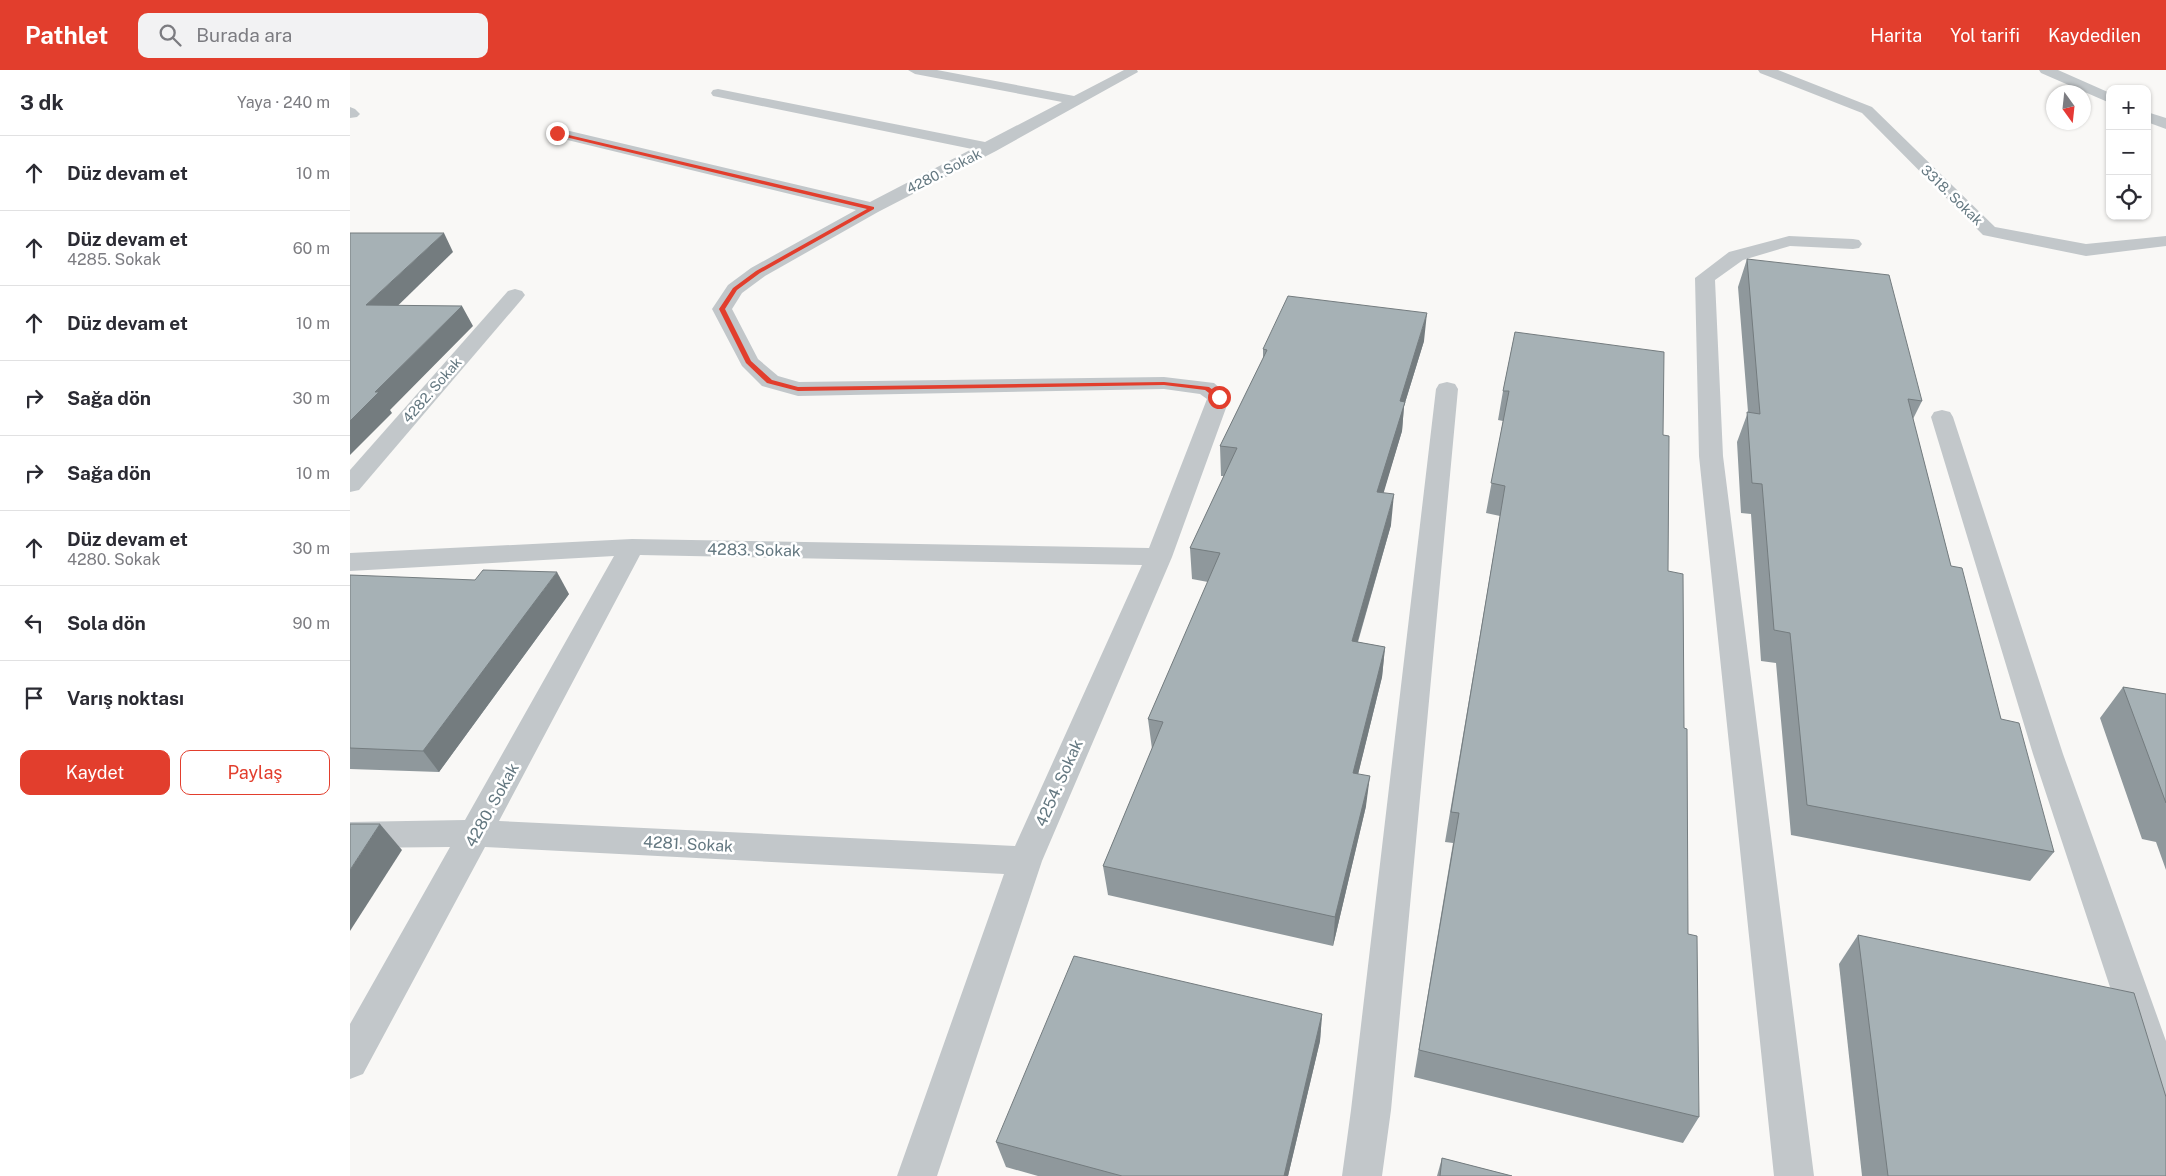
<!DOCTYPE html>
<html lang="tr">
<head>
<meta charset="utf-8">
<style>
  :root { --surface:#fff; --page:#f2f2f3; --text:#2b2b33; --muted:#7c7c81; --line:#e1e1e2; --accent:#e23e2d }
  body { margin:0; font-family:"Public Sans",sans-serif; background:var(--page); color:var(--text) }
  .controls { position:absolute; right:15px; top:15px; display:grid; overflow:hidden; border-radius:10px; box-shadow:0 1px 4px #0004 }
  .controls button { width:45px; height:45px; display:grid; place-items:center; padding:0; border:0; border-bottom:1px solid var(--line); background:var(--surface); color:var(--text); font:25px sans-serif }
  .compass { position:absolute; left:1696px; top:15px; width:45px; height:45px; border-radius:50%; background:var(--surface); box-shadow:0 1px 4px #0004; rotate:165deg }
  .stop { position:absolute; width:15px; height:15px; margin:-11px; border:4px solid #e23e2d; border-radius:50%; background:#fff }
  .stop.end { background:#e23e2d; border-color:#fff; box-shadow:0 1px 5px #0008 }
  .list { margin:0; padding:0; list-style:none }
  h2 { display:flex; justify-content:space-between; align-items:center; height:65px; margin:0; padding:0 20px; font-size:21px }
  h2 small { font-size:16px; font-weight:400; color:var(--muted) }
  .list li { display:grid; grid-template-columns:32px 1fr auto; gap:15px; align-items:center; box-sizing:border-box; height:75px; padding:0 20px; border-top:1px solid var(--line) }
  .list b { display:block; font-size:19px; white-space:nowrap }
  .list p { margin:0; font-size:16px; white-space:nowrap; color:var(--muted) }
  .list em { font-size:16px; font-style:normal; color:var(--muted) }
  .actions { display:flex; gap:10px; padding:15px 20px }
  .actions a { flex:1; padding:11px 0; border:1px solid var(--accent); border-radius:10px; text-align:center; font-size:18px; color:var(--accent) }
  .actions .main { background:var(--accent); color:#fff }
  .icon { flex:none; width:28px; height:28px; fill:none; stroke:currentColor; stroke-width:2; stroke-linecap:round; stroke-linejoin:round }
  .map { position:relative; flex:none; width:1816px; height:1106px; overflow:hidden }
  header { display:flex; align-items:center; gap:30px; box-sizing:border-box; height:70px; padding:0 25px; background:var(--accent); color:#fff }
  header strong { font-size:24px }
  nav { display:flex; gap:28px; margin-inline-start:auto; font-size:18px }
  .search { width:350px; height:45px; background:var(--page); display:flex; align-items:center; gap:12px; box-sizing:border-box; padding:0 18px; border-radius:10px; color:var(--muted); font-size:19px }
  main { display:flex }
  aside { flex:1; background:var(--surface) }
  .map>svg:first-child { display:block }
  .lines { fill:none; stroke-linecap:round; stroke-linejoin:round }
  .minor { fill:#c2c7ca; fill-rule:evenodd }
  .wall { fill:#8f989c }
  .shaded-wall { fill:#747c7f }
  .building { fill:#a6b1b5; stroke:#747c7f }
  .route { fill:#e23e2d }
  .labels { text-anchor:middle; dominant-baseline:central; stroke-width:5; stroke-linejoin:round; paint-order:stroke }
  .far-street-label { font-size:14px; fill:#647881; stroke:#fff }
  .street-label { font-size:16px; fill:#647881; stroke:#fff }
</style>
</head>
<body>
<header>
<strong>Pathlet</strong>
<div class="search"><svg class="icon" aria-label="search" viewBox="0 0 24 24"><circle cx="10" cy="10" r="6"/><path d="M15 15l6 6"/></svg>Burada ara</div>
<nav><a>Harita</a><a>Yol tarifi</a><a>Kaydedilen</a></nav>
</header>
<main>
<aside>
<h2>3 dk<small>Yaya · 240 m</small></h2>
<ul class="list">
<li><svg class="icon" aria-label="ahead" viewBox="0 0 24 24"><path d="M12 20V5M6 11l6-6 6 6"/></svg><div><b>Düz devam et</b></div><em>10 m</em></li>
<li><svg class="icon" aria-label="ahead" viewBox="0 0 24 24"><path d="M12 20V5M6 11l6-6 6 6"/></svg><div><b>Düz devam et</b><p>4285. Sokak</p></div><em>60 m</em></li>
<li><svg class="icon" aria-label="ahead" viewBox="0 0 24 24"><path d="M12 20V5M6 11l6-6 6 6"/></svg><div><b>Düz devam et</b></div><em>10 m</em></li>
<li><svg class="icon" aria-label="right" viewBox="0 0 24 24"><path d="M7 20v-9h11M14 6l5 5-5 5"/></svg><div><b>Sağa dön</b></div><em>30 m</em></li>
<li><svg class="icon" aria-label="right" viewBox="0 0 24 24"><path d="M7 20v-9h11M14 6l5 5-5 5"/></svg><div><b>Sağa dön</b></div><em>10 m</em></li>
<li><svg class="icon" aria-label="ahead" viewBox="0 0 24 24"><path d="M12 20V5M6 11l6-6 6 6"/></svg><div><b>Düz devam et</b><p>4280. Sokak</p></div><em>30 m</em></li>
<li><svg class="icon" aria-label="left" viewBox="0 0 24 24"><path d="M17 20v-9H6M10 6l-5 5 5 5"/></svg><div><b>Sola dön</b></div><em>90 m</em></li>
<li><svg class="icon" aria-label="arrive" viewBox="0 0 24 24"><path d="M6 21V4h12l-3 4 3 4H6"/></svg><div><b>Varış noktası</b></div></li>
</ul>
<div class="actions"><a class="main">Kaydet</a><a>Paylaş</a></div>
</aside>
<div class="map">
<svg width="1816" height="1106" viewBox="0 0 1816 1106">
  <rect width="100%" height="100%" fill="#f9f8f6"/>
  <g class="lines">
    <!-- minor -->
    <g class="minor">
      <path d="M558,0H587L724,26L774,0H787L788,2L646,81L528,142L415,206L392,223L382,239L408,289L428,306L449,312L814,307L864,313L880,327L822,487L692,791L587,1106H547L654,804L135,777L13,1004L0,1009V954L100,777L0,778V752L115,750L264,486L0,501V483L282,469L799,478L857,329L850,324L814,319L448,326L412,316L392,296L362,239L378,215L401,198L506,140L201,66L199,63L207,58L520,132L622,79L368,27L363,26L361,23L363,20L368,19L635,72L712,32L565,4ZM290,485L792,495L665,776L149,751Z"/>
      <polygon points="1408,0 1428,0 1522,37 1645,157 1736,174 1816,166 1816,176 1736,186 1633,165 1512,43 1410,3"/>
      <polygon points="1689,0 1708,0 1760,23 1760,33 1691,3"/>
      <polygon points="0,37 5,39 10,44 7,47 0,48"/>
      <polygon points="1797,42 1816,48 1816,59 1797,52"/>
      <polygon points="1439,166 1503,169 1509,170 1512,174 1509,178 1503,179 1440,176 1393,190 1365,210 1373,386 1464,1106 1424,1106 1349,386 1345,208 1379,182"/>
      <polygon points="165,219 172,221 175,225 172,229 9,420 0,422 0,400 158,221"/>
      <polygon points="1097,312 1105,314 1108,319 1041,1040 1032,1106 992,1106 1001,1040 1086,319 1089,314"/>
      <polygon points="1592,340 1600,342 1603,347 1713,684 1816,971 1816,1045 1802,1040 1796,1026 1683,684 1581,347 1584,342"/>
    </g>
  </g>
  <!-- wall -->
  <g class="wall">
    <polygon points="1397,189 1572,331 1563,349 1601,496 1651,649 1704,782 1680,811 1441,765 1426,593 1411,591 1401,444 1391,443 1387,372 1398,342 1388,217"/>
    <polygon points="1165,262 1313,365 1318,501 1334,658 1338,864 1349,1047 1333,1073 1064,1007 1103,773 1095,772 1150,446 1136,443 1153,351 1148,350 1153,321"/>
    <polygon points="1074,271 1054,336 1052,361 1033,423 1041,455 1008,572 1035,577 1032,607 1008,704 1016,736 983,876 758,825 753,796 802,679 798,649 858,512 842,509 840,478 874,406 871,406 870,376 913,289 913,279"/>
    <polygon points="0,505 219,524 89,702 0,699"/>
    <polygon points="1773,617 1816,624 1816,800 1806,772 1792,769 1750,648"/>
    <polygon points="1508,865 1816,1106 1512,1106 1489,894"/>
    <polygon points="972,944 970,971 938,1106 688,1106 656,1097 646,1072"/>
    <polygon points="1092,1088 1162,1106 1087,1106"/>
  </g>
  <!-- shaded-wall -->
  <g class="shaded-wall">
    <polygon points="94,163 103,182 28,255 16,235"/>
    <polygon points="112,236 123,256 40,340 42,343 0,385 0,351 25,322"/>
    <polygon points="1077,243 1074,271 1054,336 1052,361 1025,452 1027,422 1050,331"/>
    <polygon points="1044,424 1041,455 999,601 1002,571"/>
    <polygon points="207,502 219,524 89,702 73,681"/>
    <polygon points="1035,577 1032,607 1001,733 1003,703"/>
    <polygon points="1020,706 1016,736 983,876 985,847"/>
    <polygon points="30,754 52,780 0,861 0,800"/>
    <polygon points="972,944 970,971 938,1106 934,1106"/>
  </g>
  <!-- building -->
  <g class="building">
    <polygon points="0,163 94,163 16,235 112,236 25,322 29,322 0,351"/>
    <polygon points="1397,189 1539,205 1572,331 1558,329 1601,496 1612,498 1651,649 1669,653 1704,782 1457,735 1440,563 1424,560 1412,414 1402,413 1397,342 1410,344"/>
    <polygon points="938,226 1077,243 1050,331 1055,332 1027,422 1044,424 1002,571 1035,577 1003,703 1020,706 985,847 753,796 813,652 798,649 870,483 840,478 887,378 870,376 917,280 913,279"/>
    <polygon points="1165,262 1314,282 1313,365 1319,366 1318,501 1333,504 1334,658 1337,659 1338,864 1347,866 1349,1047 1069,980 1109,743 1101,742 1155,416 1141,413 1159,321 1153,321"/>
    <polygon points="133,500 207,502 73,681 0,678 0,505 125,510"/>
    <polygon points="1773,617 1816,624 1816,733"/>
    <polygon points="0,754 30,754 0,800"/>
    <polygon points="1508,865 1784,923 1816,1027 1816,1106 1538,1106"/>
    <polygon points="724,886 972,944 934,1106 772,1106 646,1072"/>
    <polygon points="1092,1088 1162,1106 1090,1106"/>
  </g>
  <!-- route -->
  <polygon class="route" points="206,62 524,137 524,139 410,203 387,220 375,239 401,291 422,310 448,317 814,312 859,317 872,327 867,329 855,320 814,315 448,321 417,313 396,293 369,239 383,218 406,201 517,139 207,65"/>
  <g class="labels">
    <!-- far-street labels -->
    <g class="far-street-label">
      <text transform="translate(594 101) rotate(-27)">4280. Sokak</text>
      <text transform="translate(1602 125) rotate(44)">3318. Sokak</text>
      <text transform="translate(82 320) rotate(-49)">4282. Sokak</text>
    </g>
    <!-- street labels -->
    <g class="street-label">
      <text transform="translate(404 480) rotate(1)">4283. Sokak</text>
      <text transform="translate(709 713) rotate(-66)">4254. Sokak</text>
      <text transform="translate(142 735) rotate(-61)">4280. Sokak</text>
      <text transform="translate(338 774) rotate(3)">4281. Sokak</text>
    </g>
  </g>
</svg>
<div class="controls">
<button>+</button>
<button>−</button>
<button><svg class="icon" aria-label="locate" viewBox="0 0 24 24"><circle cx="12" cy="12" r="6"/><path d="M12 2v4M12 18v4M2 12h4M18 12h4"/></svg></button>
</div>
<svg class="compass" viewBox="-18 -18 36 36"><path d="M0-13l5 13h-10z" fill="#e53935"/><path d="M0 13l5-13h-10z" fill="#7c7c81"/></svg>
<div class="stop" style="left:869px;top:327px"></div>
<div class="stop end" style="left:207px;top:63px"></div>
</div>
</main>
</body>
</html>
